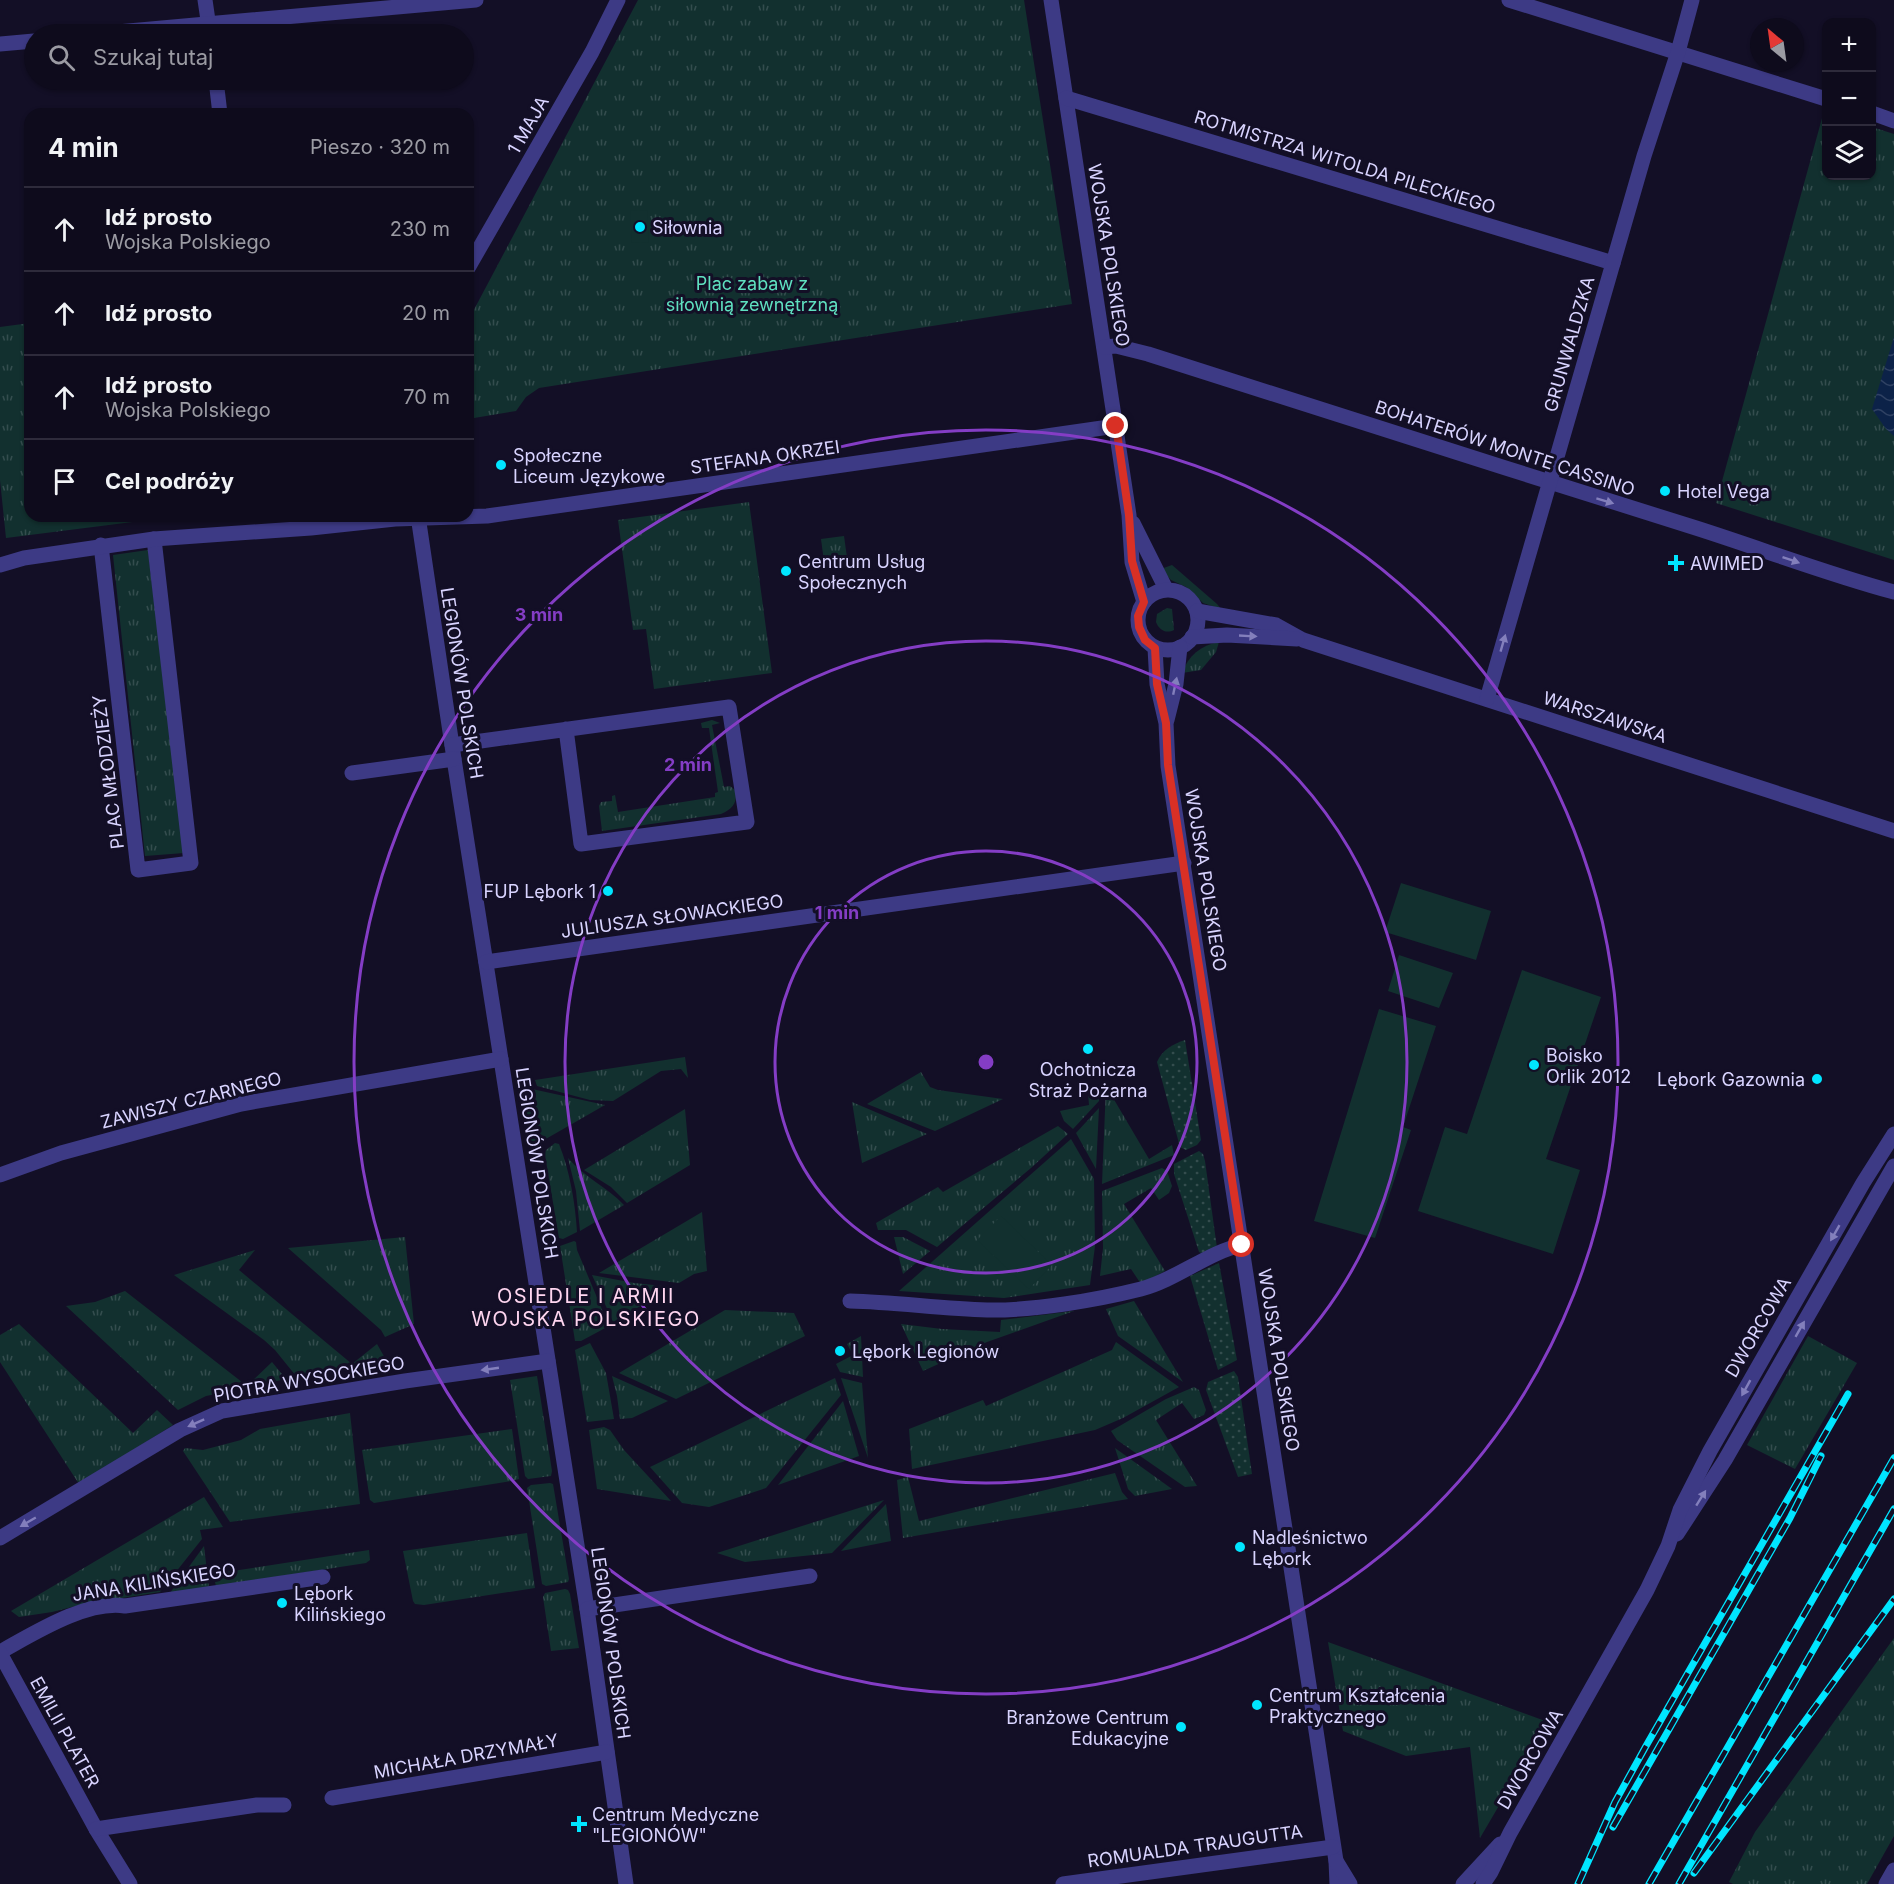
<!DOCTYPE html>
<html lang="pl">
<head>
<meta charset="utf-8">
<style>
  :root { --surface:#0e0b1c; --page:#1c1929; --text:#f1f3f6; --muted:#9b9ba3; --line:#2e2b3b }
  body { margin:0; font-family:Inter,sans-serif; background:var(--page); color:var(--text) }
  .controls { position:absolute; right:18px; top:18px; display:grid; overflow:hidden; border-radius:12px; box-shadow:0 2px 4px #0004 }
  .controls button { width:54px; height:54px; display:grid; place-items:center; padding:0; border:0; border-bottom:2px solid var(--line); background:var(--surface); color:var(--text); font:30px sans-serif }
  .compass { position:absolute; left:1750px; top:18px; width:54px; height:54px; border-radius:50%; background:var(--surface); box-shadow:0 2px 4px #0004; rotate:331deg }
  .stop { position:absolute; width:18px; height:18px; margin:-14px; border:4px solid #d93025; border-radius:50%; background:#fff }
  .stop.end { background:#d93025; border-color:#fff; box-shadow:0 2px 6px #0008 }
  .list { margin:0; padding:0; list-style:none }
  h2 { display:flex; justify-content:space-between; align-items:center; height:78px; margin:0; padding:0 24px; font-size:26px }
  h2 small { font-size:20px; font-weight:400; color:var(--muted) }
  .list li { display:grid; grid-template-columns:39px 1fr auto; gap:18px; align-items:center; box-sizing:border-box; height:84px; padding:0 24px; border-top:2px solid var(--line) }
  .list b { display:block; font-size:22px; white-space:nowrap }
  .list p { margin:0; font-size:20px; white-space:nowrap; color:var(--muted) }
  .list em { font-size:20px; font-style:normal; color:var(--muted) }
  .icon { flex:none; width:33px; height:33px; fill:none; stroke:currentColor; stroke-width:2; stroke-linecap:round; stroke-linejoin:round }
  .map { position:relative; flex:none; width:1894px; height:1884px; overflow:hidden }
  .search { position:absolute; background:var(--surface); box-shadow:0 2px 4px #0004; left:24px; top:24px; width:450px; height:66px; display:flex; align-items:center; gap:15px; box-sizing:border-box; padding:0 21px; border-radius:33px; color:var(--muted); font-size:22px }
  .panel { position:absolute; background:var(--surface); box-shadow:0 2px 4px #0004; left:24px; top:108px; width:450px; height:414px; border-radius:18px }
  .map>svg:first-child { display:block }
  .grass { fill:url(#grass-tufts) }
  .garden { fill:url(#garden-dots) }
  .pitch { fill:#12302f }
  .water { fill:url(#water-waves) }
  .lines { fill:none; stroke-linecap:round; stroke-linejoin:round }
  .minor { stroke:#3d3a85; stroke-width:15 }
  .rail-casing { stroke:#00e5ff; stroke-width:7 }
  .rail { stroke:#130f26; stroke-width:4.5; stroke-dasharray:14; stroke-linecap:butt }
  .oneway { fill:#837fbc }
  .route { stroke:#d93025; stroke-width:8 }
  .ring { fill:none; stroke:#843dc5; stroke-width:3 }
  .poi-dot { fill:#00e5ff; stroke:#130f26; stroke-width:2 }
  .labels { text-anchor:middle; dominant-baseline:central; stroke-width:6; stroke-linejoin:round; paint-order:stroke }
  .street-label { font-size:18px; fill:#d9d4ff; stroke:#130f26 }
  .poi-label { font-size:18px; fill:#d9d4ff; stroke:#130f26; text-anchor:start }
  .park-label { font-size:18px; fill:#5fe0c0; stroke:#130f26 }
  .neighbourhood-label { font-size:20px; letter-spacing:1.5px; fill:#ffd6f0; stroke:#130f26 }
  .centre { fill:#843dc5; stroke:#130f26; stroke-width:3 }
  .ring-label { font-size:18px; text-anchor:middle; font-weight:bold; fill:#843dc5; stroke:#130f26; stroke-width:6; stroke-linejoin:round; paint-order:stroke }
</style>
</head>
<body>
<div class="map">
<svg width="1894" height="1884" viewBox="0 0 1894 1884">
  <defs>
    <pattern id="grass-tufts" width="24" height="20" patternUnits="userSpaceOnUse" patternTransform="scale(1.5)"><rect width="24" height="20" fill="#12302f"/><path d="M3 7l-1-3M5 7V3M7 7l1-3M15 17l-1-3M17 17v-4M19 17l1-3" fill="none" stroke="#344d4e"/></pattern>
    <pattern id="garden-dots" width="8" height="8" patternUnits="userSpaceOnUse" patternTransform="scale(1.5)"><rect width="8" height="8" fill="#12302f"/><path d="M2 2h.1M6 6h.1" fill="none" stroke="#344d4e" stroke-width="1.8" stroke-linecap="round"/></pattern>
    <pattern id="water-waves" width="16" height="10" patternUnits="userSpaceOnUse" patternTransform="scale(1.5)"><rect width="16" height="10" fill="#0c2248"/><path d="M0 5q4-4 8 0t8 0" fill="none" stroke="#2f4163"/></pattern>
  </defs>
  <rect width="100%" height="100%" fill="#130f26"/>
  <!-- grass -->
  <g class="grass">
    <polygon points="638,0 1024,0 1072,304 539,388 526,397 516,411 468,419 468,321"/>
    <polygon points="1824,111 1826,112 1826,176 1872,176 1872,127 1894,134 1894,560 1716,503"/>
    <polygon points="30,323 30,516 180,516 6,538 0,480 0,327"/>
    <polygon points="749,502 772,673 654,689 646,629 633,630 618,520"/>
    <polygon points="844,536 848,565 825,569 821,539"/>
    <polygon points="148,550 184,853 145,856 113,555"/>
    <polygon points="1172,565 1217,604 1221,609 1203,603 1186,587 1171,580 1161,569"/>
    <path d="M1167,608L1172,609L1174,630C1166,634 1159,630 1156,622L1157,614Z"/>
    <path d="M1219,642L1216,652L1201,670L1182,673C1188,656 1201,645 1219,642Z"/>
    <path d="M712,720L720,723L712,725L724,787L730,786L736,791C737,803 733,809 721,814L602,831L599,806L601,802L612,801V796L615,795L618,812L715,797V793L718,792L709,728H702L701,723Z"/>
    <polygon points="685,1057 688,1078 681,1069 661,1071 613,1101 590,1100 537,1086 535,1080"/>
    <polygon points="921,1072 930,1087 938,1090 1003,1099 935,1131 867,1104"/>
    <polygon points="1106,1086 1149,1159 1172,1145 1174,1155 1102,1184"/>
    <polygon points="1100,1088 1099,1101 1073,1129 1064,1121 1060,1111 1089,1105 1088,1092"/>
    <polygon points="532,1089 605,1105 537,1144 527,1138 519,1093"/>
    <polygon points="852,1102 927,1134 862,1163"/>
    <polygon points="1099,1108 1096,1169 1076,1133"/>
    <polygon points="685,1109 690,1165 627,1203 611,1187 584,1170"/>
    <polygon points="1058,1126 1068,1134 1031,1168 937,1247 906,1230 878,1230 876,1223 938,1187 943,1192"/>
    <polygon points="1071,1139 1094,1179 1095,1246 1090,1285 1004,1298 899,1291"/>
    <path d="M555,1143L559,1144C570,1172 575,1202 577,1232L563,1239L559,1238L545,1155L546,1150Z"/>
    <path d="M568,1158C584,1177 607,1187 624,1205L580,1231L576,1191Z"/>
    <polygon points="1162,1168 1167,1171 1172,1186 1169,1193 1159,1200 1151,1188 1124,1204 1165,1271 1141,1284 1131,1269 1100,1276 1103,1248 1102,1191"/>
    <polygon points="702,1212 707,1271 694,1274 679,1283 599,1273"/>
    <polygon points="405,1237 414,1324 385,1337 381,1330 288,1248"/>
    <polygon points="894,1237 903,1237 930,1251 903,1274"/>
    <polygon points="574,1241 576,1242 577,1250 609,1326 581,1341 575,1341 560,1246"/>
    <polygon points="255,1250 239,1270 352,1364 377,1344 389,1365 296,1376 275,1350 264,1340 174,1275"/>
    <polygon points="592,1275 634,1283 673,1287 613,1322"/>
    <polygon points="125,1291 247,1386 272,1362 286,1379 206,1396 178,1410 66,1306 95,1302"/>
    <polygon points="1134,1301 1183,1382 1118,1336 1106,1309"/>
    <polygon points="725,1310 794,1313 805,1336 676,1399 619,1373"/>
    <polygon points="1074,1311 987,1342 923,1371 901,1324 942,1329 1000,1332 1001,1320"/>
    <polygon points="19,1324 133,1433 157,1410 173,1425 79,1484 0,1362 0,1335"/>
    <polygon points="861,1336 863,1377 840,1372 836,1364 853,1355 847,1344"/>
    <polygon points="1808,1336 1857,1363 1795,1469 1747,1445"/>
    <polygon points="1116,1342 1179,1387 1123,1418 1095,1430 912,1469 909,1429 983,1400 986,1406 1112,1350"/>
    <polygon points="590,1343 606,1373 614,1419 587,1422 575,1350"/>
    <polygon points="537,1376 552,1471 551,1476 528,1479 525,1476 510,1380"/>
    <polygon points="612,1376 668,1401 632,1418 620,1419 617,1396"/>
    <polygon points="835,1378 841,1395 766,1488 709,1507 682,1503 650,1467"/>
    <polygon points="841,1378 862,1383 868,1458"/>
    <polygon points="1194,1387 1199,1390 1206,1410 1204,1415 1194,1419 1182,1403 1156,1420 1197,1486 1185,1487 1117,1440 1111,1431 1166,1399"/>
    <polygon points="843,1401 859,1456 778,1485"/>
    <polygon points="350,1413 360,1504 230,1522 183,1451 185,1448 203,1450 241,1440 260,1429"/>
    <polygon points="604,1427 610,1430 624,1450 671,1501 597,1489 589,1430"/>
    <polygon points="512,1429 519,1479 511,1481 374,1503 370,1500 362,1450"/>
    <polygon points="1115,1448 1172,1489 1135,1496 1128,1489"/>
    <polygon points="1115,1473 1122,1492 1128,1499 903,1538 897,1480 908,1477 919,1521"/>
    <polygon points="550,1483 553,1484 569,1579 568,1582 546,1586 542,1584 527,1488 531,1485"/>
    <polygon points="204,1497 223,1527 200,1530 202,1539 160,1592 84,1604 52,1612 19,1617 11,1611"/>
    <polygon points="884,1500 832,1553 745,1562 717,1553"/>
    <polygon points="886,1504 891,1541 841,1551"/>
    <polygon points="527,1533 535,1588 424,1605 415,1604 413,1601 403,1551"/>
    <polygon points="204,1546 209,1588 170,1593"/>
    <polygon points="369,1550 370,1560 366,1563 216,1586 213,1574"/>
    <polygon points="565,1589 568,1590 570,1594 579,1648 551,1651 543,1597 545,1593"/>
    <polygon points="1894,1638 1894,1836 1867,1884 1733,1884 1729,1882 1755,1832"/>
    <polygon points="1328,1642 1548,1722 1480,1838 1470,1747 1406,1756 1343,1731"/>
  </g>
  <!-- garden -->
  <g class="garden">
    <path d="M1185,1040L1201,1140L1197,1145L1186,1150L1180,1147L1157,1062C1162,1050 1173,1044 1185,1040Z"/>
    <polygon points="1199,1151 1203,1154 1205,1161 1217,1248 1203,1254 1199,1252 1174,1174 1174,1164"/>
    <polygon points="1219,1263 1237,1360 1218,1370 1190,1276"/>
    <polygon points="1234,1371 1238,1377 1252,1474 1238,1477 1206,1390 1208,1382"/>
  </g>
  <!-- pitch -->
  <g class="pitch">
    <polygon points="647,210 649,242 632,243 630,211"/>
    <polygon points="1401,883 1491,911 1476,960 1385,932"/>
    <polygon points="1399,955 1453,973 1439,1008 1388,991"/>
    <polygon points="1522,970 1601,997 1546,1159 1580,1170 1553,1254 1418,1211 1445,1127 1467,1134"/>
    <polygon points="1379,1009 1436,1026 1403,1127 1411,1130 1375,1238 1314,1221"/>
    <polygon points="1001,1216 1052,1265 1029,1289 977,1240"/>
  </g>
  <!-- water -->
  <polygon class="water" points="1894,337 1894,436 1886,429 1872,409"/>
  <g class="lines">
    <!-- minor -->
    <g class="minor">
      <polyline points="205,0 210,34"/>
      <polyline points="1051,0 1129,515 1132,562 1144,602"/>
      <polyline points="1509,0 1826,99"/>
      <polyline points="95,34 476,0"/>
      <polyline points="0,44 34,41"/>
      <polyline points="216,80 220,114"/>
      <polyline points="1066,98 1613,263"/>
      <polyline points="1872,113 1894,121"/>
      <polyline points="468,268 592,52 618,0"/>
      <path d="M1104,347L1116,346L1148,354C1331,412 1513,471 1696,528C1762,549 1827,574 1894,592"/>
      <polyline points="418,516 454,759 587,1609 626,1884"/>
      <polyline points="1133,523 1166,589"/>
      <polyline points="101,545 138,870 191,863 154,539"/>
      <polyline points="0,565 24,558 154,539 311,528 395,519 487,516 1116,426"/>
      <circle cx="1168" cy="620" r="30"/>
      <polyline points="1197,611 1276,625 1303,640 1894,831"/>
      <polyline points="1192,637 1227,635 1297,639"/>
      <polyline points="1155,648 1157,684 1166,723 1168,766 1336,1861 1337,1884"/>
      <polyline points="1487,699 1644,156 1678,52 1692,0"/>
      <polyline points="1167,720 1176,684 1180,647"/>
      <polyline points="452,745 729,707 747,822 581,844 566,729"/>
      <polyline points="352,773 454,759"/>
      <polyline points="486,962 1184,863"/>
      <polyline points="0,1175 61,1153 241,1104 501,1059"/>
      <path d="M850,1301C896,1302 942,1309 987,1310C1033,1311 1097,1300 1141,1289C1176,1280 1208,1252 1242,1245"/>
      <polyline points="1677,1534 1725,1460 1894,1166"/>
      <polyline points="0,1538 180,1430 222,1411 405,1381 548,1361"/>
      <polyline points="587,1609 810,1576"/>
      <path d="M0,1652C33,1634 86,1600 125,1606L323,1577"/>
      <polyline points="0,1653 96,1829 130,1884"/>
      <polyline points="332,1798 607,1752"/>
      <polyline points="96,1829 257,1805 284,1805"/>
      <polyline points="1336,1861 1350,1884"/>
      <polyline points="1063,1884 1333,1847"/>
      <polyline points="1463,1884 1500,1844"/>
      <polyline points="1483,1884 1491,1872 1510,1833 1647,1590 1668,1546 1680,1510 1710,1451 1863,1183 1894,1134"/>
      <polyline points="1886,1884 1894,1870"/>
    </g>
    <defs>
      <g id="rail">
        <polyline points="1613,1827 1790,1518 1821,1456"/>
        <polyline points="1694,1873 1894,1599"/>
        <polyline points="1578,1884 1615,1802 1646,1746 1848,1394"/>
        <polyline points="1649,1884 1894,1458"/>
        <polyline points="1679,1884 1894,1509"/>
      </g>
    </defs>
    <!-- rail casing -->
    <use href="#rail" class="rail-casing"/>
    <!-- rail -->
    <use href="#rail" class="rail"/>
  </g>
  <!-- one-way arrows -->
  <defs><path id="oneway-solid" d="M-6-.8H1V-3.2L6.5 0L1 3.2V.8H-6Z" transform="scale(1.5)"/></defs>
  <g class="oneway">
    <use href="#oneway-solid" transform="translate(1605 501) rotate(17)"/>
    <use href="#oneway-solid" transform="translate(1791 560) rotate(19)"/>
    <use href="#oneway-solid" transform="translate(1248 636) rotate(3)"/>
    <use href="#oneway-solid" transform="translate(1503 643) rotate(-74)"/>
    <use href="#oneway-solid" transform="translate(1175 686) rotate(-78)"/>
    <use href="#oneway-solid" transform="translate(1835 1233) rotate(120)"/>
    <use href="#oneway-solid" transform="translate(1800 1329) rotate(-60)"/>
    <use href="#oneway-solid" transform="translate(490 1369) rotate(172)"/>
    <use href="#oneway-solid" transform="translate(1746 1388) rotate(119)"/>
    <use href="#oneway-solid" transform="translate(196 1423) rotate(156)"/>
    <use href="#oneway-solid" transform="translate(1701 1498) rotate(-58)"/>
    <use href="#oneway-solid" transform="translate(28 1522) rotate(150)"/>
  </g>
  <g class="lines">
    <!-- route -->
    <polyline class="route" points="1116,426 1129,515 1132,561 1144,602 1138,616 1139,627 1145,640 1155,648 1157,684 1166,723 1168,765 1242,1245"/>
  </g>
  <!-- distance rings -->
  <g class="ring">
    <circle cx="986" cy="1062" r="211"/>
    <circle cx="986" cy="1062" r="421"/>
    <circle cx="986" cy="1062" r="632"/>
  </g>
  <!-- markers -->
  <g class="poi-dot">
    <circle cx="640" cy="227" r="6"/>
    <circle cx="501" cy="465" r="6"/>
    <circle cx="1665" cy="491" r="6"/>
    <path d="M1673 554h6v6h6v6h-6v6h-6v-6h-6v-6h6z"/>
    <circle cx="786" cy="571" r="6"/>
    <circle cx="608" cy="891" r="6"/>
    <circle cx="1088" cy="1049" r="6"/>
    <circle cx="1534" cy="1065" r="6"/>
    <circle cx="1817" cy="1079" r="6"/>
    <circle cx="840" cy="1351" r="6"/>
    <circle cx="1240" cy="1547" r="6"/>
    <circle cx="282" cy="1603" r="6"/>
    <circle cx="1257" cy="1705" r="6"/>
    <circle cx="1181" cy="1727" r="6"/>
    <path d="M576 1815h6v6h6v6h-6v6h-6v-6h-6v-6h6z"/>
  </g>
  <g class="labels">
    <!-- street labels -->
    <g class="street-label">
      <text transform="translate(528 125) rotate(-60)">1 MAJA</text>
      <text transform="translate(1345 162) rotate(17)">ROTMISTRZA WITOLDA PILECKIEGO</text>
      <text transform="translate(1109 255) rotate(81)">WOJSKA POLSKIEGO</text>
      <text transform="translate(1569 344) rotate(-74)">GRUNWALDZKA</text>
      <text transform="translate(1505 448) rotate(18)">BOHATERÓW MONTE CASSINO</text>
      <text transform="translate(765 457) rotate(-8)">STEFANA OKRZEI</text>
      <text transform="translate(462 683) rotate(81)">LEGIONÓW POLSKICH</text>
      <text transform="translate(1605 717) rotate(18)">WARSZAWSKA</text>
      <text transform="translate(108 772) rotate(-97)">PLAC MŁODZIEŻY</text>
      <text transform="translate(1206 880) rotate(81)">WOJSKA POLSKIEGO</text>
      <text transform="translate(672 916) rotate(-8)">JULIUSZA SŁOWACKIEGO</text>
      <text transform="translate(191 1100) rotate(-14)">ZAWISZY CZARNEGO</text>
      <text transform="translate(537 1163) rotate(81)">LEGIONÓW POLSKICH</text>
      <text transform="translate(1758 1327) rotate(-60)">DWORCOWA</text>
      <text transform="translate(1279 1360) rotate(81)">WOJSKA POLSKIEGO</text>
      <text transform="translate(309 1379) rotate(-10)">PIOTRA WYSOCKIEGO</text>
      <text transform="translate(154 1582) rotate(-9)">JANA KILIŃSKIEGO</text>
      <text transform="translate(611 1643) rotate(82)">LEGIONÓW POLSKICH</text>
      <text transform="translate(65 1732) rotate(61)">EMILII PLATER</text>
      <text transform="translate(466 1756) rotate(-10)">MICHAŁA DRZYMAŁY</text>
      <text transform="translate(1530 1759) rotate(-60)">DWORCOWA</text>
      <text transform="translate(1195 1846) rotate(-8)">ROMUALDA TRAUGUTTA</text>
    </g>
    <!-- poi labels -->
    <g class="poi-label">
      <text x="652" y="227">Siłownia</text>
      <text x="513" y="455">Społeczne<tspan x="513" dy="21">Liceum Językowe</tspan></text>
      <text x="1677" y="491">Hotel Vega</text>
      <text x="798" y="561">Centrum Usług<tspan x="798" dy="21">Społecznych</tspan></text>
      <text x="1690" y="563">AWIMED</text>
      <text x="596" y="891" text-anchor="end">FUP Lębork 1</text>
      <text x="1546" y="1055">Boisko<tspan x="1546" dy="21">Orlik 2012</tspan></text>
      <text x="1088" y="1069" text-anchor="middle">Ochotnicza<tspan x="1088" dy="21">Straż Pożarna</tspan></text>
      <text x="1805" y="1079" text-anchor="end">Lębork Gazownia</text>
      <text x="852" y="1351">Lębork Legionów</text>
      <text x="1252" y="1537">Nadleśnictwo<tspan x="1252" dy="21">Lębork</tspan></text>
      <text x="294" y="1593">Lębork<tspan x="294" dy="21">Kilińskiego</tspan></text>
      <text x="1269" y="1695">Centrum Kształcenia<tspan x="1269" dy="21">Praktycznego</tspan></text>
      <text x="1169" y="1717" text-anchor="end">Branżowe Centrum<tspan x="1169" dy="21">Edukacyjne</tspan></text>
      <text x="592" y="1814">Centrum Medyczne<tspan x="592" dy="21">"LEGIONÓW"</tspan></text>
    </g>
    <!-- park labels -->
    <g class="park-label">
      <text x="752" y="283">Plac zabaw z<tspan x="752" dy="21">siłownią zewnętrzną</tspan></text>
    </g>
    <!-- neighbourhood labels -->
    <g class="neighbourhood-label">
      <text x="586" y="1296">OSIEDLE I ARMII<tspan x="586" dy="23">WOJSKA POLSKIEGO</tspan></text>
    </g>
  </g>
  <circle cx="986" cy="1062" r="9" class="centre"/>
  <g class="ring-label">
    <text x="539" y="621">3 min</text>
    <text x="688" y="771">2 min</text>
    <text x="837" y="919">1 min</text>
  </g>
</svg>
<div class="controls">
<button>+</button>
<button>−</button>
<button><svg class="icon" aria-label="layers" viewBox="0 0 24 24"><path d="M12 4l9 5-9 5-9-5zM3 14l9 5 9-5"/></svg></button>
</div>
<svg class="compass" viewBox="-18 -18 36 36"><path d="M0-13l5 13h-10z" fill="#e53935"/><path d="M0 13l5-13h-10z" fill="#9b9ba3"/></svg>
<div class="stop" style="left:1242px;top:1245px"></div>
<div class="stop end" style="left:1116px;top:426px"></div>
<div class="search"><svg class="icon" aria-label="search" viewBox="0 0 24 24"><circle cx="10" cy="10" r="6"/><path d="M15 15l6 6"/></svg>Szukaj tutaj</div>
<section class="panel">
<h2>4 min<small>Pieszo · 320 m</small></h2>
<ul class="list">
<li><svg class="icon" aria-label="ahead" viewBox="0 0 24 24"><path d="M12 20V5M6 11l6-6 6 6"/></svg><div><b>Idź prosto</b><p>Wojska Polskiego</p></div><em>230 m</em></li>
<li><svg class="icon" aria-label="ahead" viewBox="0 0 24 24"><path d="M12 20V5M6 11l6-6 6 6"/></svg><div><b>Idź prosto</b></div><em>20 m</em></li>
<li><svg class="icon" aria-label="ahead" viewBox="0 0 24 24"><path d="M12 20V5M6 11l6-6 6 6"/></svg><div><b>Idź prosto</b><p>Wojska Polskiego</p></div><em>70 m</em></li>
<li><svg class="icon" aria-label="arrive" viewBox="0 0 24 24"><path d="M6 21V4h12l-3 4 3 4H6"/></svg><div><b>Cel podróży</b></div></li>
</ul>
</section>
</div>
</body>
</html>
